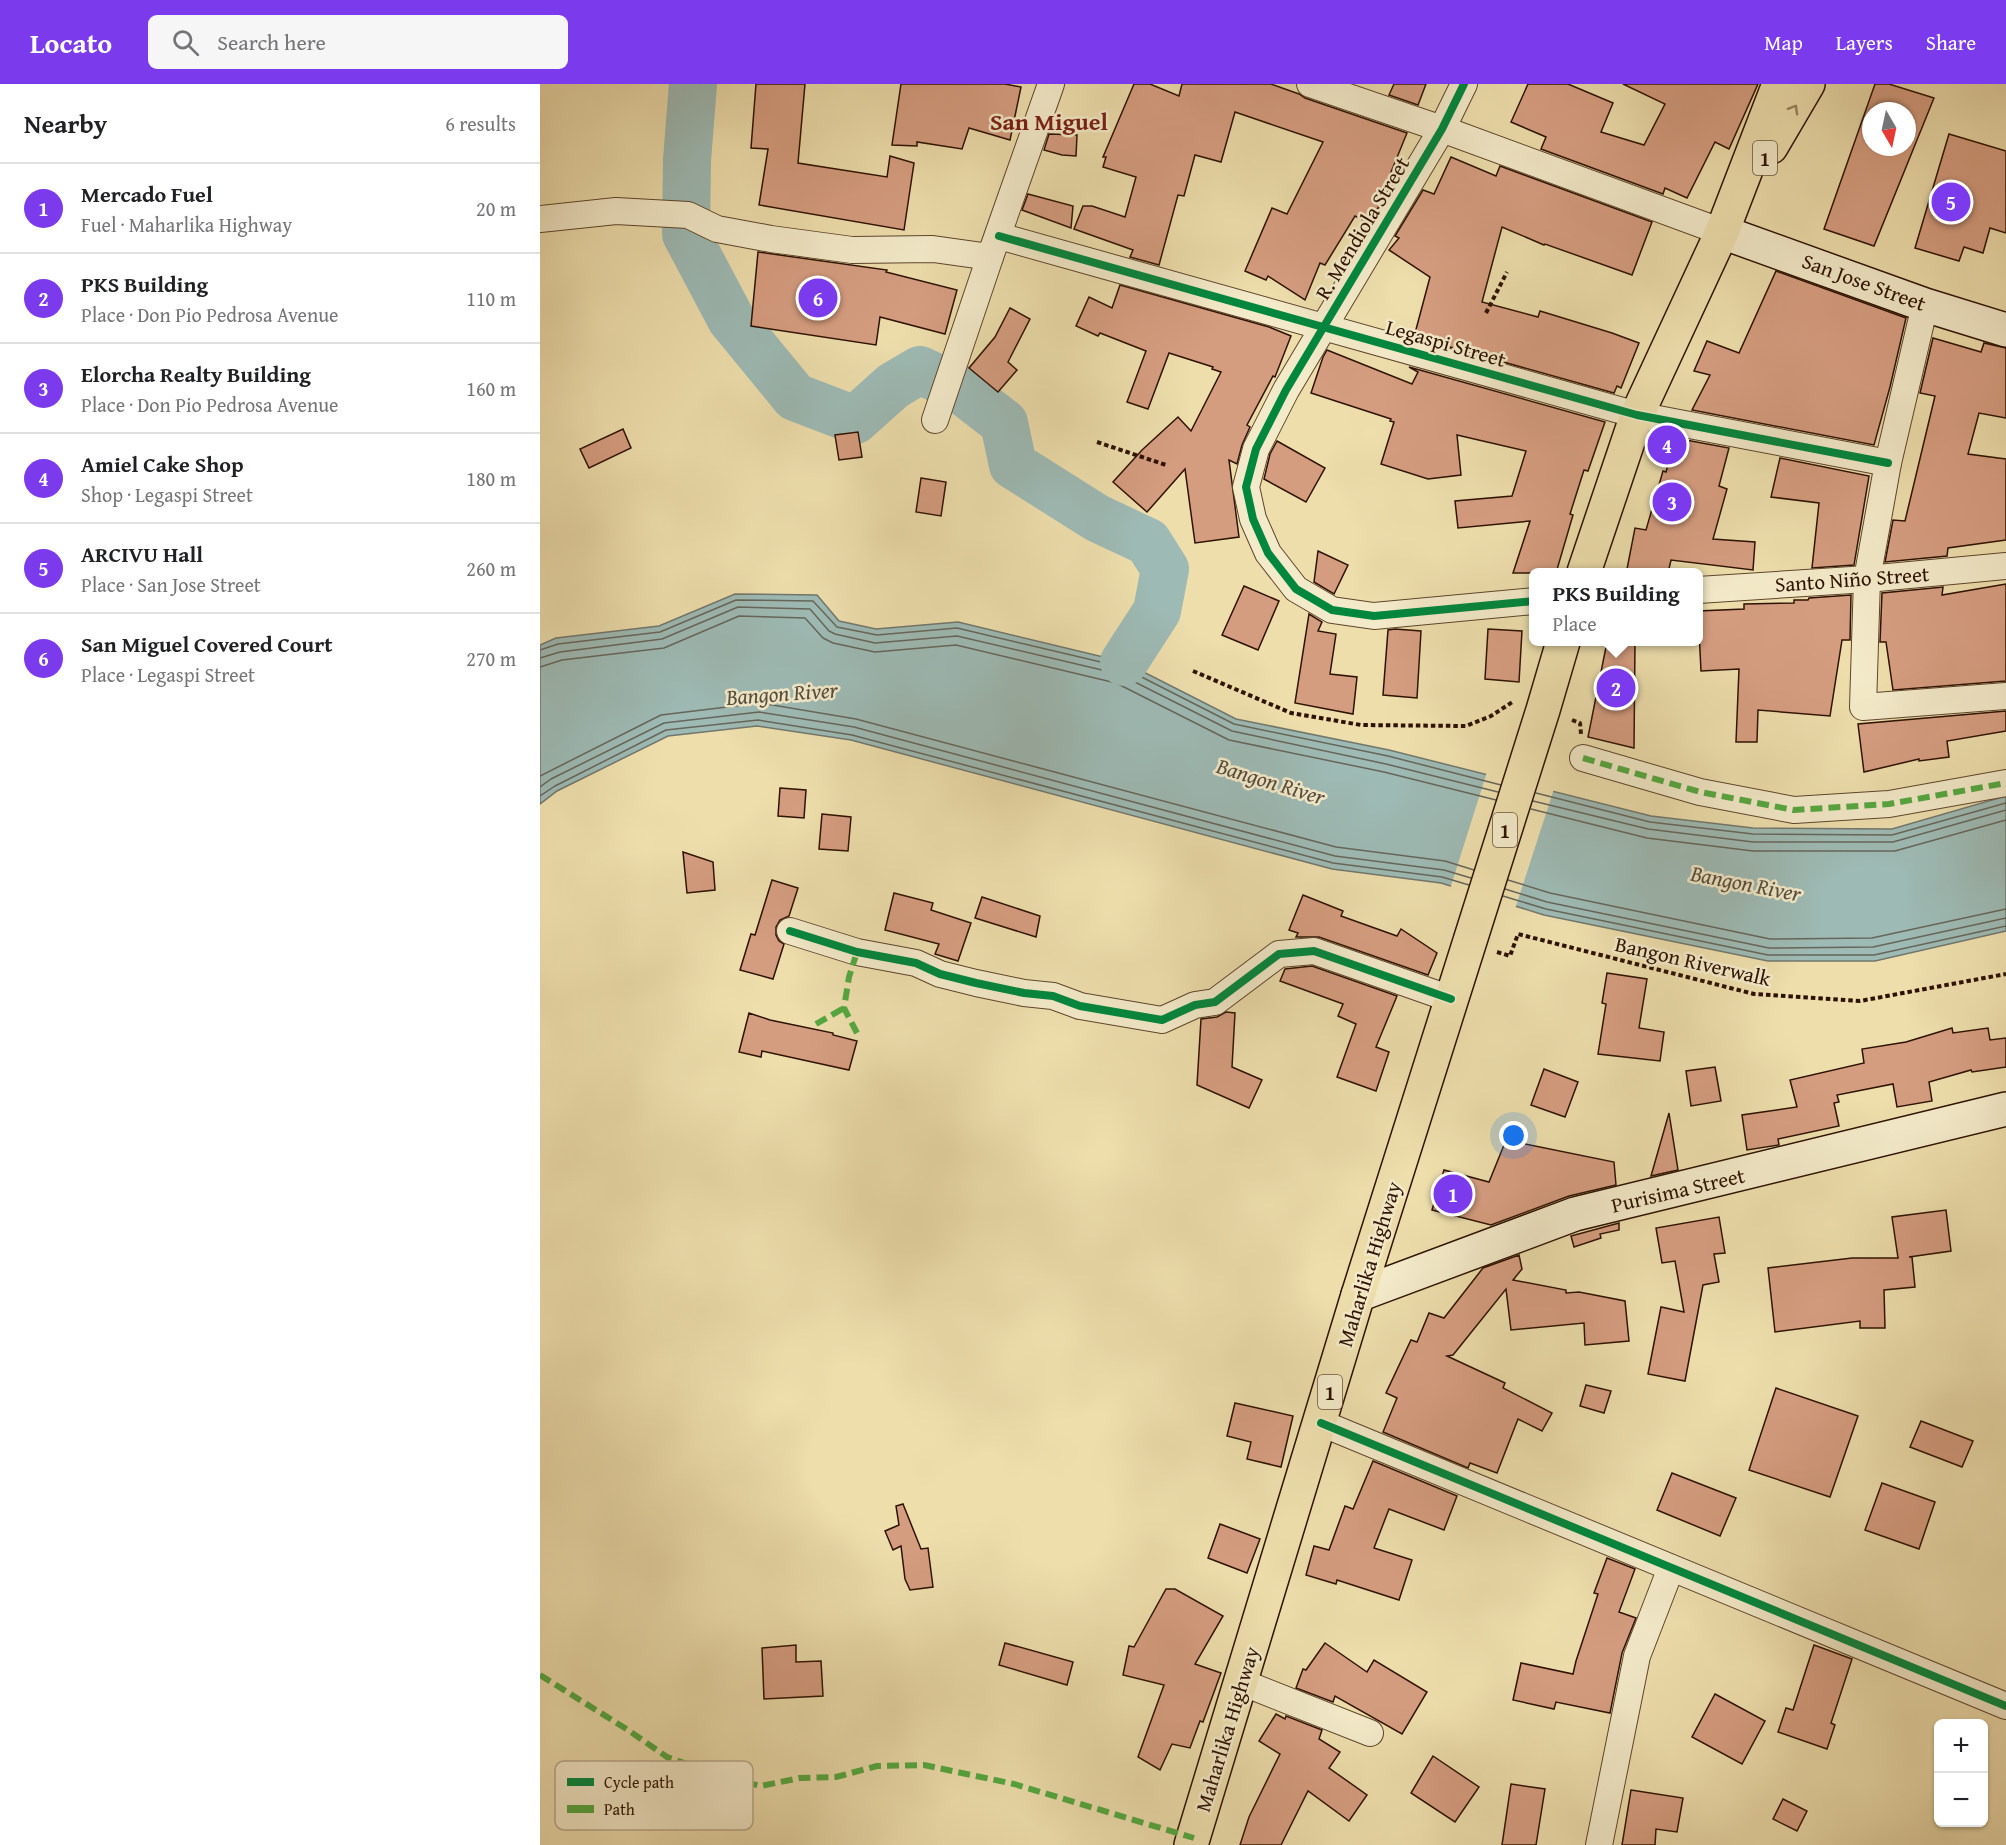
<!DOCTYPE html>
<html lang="en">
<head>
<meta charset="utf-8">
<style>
  :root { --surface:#fff; --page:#f6f6f6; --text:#202124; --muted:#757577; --line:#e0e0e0; --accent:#7c3aed }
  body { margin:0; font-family:"Gentium Book Plus",serif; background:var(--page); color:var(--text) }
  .controls { position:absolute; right:18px; bottom:18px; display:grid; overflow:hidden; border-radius:9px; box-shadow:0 2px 4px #0004 }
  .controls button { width:54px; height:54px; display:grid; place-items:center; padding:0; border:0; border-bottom:2px solid var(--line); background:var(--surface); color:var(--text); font:30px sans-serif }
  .compass { position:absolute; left:1322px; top:18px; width:54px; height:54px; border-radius:50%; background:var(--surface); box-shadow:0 2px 4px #0004; rotate:171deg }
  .you { position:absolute; left:974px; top:1052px; width:21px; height:21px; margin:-15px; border:4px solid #fff; border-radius:50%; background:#1a73e8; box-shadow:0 0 0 9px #1a73e833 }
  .badge { display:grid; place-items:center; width:39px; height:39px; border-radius:50%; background:var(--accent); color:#fff; font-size:20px; font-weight:700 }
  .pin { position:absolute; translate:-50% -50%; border:3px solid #fff; box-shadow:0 2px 6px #0006 }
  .popup { position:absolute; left:989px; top:484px; width:174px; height:78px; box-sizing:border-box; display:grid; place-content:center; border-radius:9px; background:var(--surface); filter:drop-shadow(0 2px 4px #0005); font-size:20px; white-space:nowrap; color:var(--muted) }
  .popup b { font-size:22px; color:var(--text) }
  .popup::after { content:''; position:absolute; left:50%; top:100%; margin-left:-12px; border:12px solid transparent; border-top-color:var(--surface) }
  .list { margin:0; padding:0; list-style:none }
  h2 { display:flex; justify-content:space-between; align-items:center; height:78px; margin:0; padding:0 24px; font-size:26px }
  h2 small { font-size:20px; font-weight:400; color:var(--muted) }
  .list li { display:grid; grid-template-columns:39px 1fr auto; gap:18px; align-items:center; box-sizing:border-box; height:90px; padding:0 24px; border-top:2px solid var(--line) }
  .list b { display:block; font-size:22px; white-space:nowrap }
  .list p { margin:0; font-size:20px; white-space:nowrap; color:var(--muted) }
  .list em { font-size:20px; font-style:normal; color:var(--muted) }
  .icon { flex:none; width:33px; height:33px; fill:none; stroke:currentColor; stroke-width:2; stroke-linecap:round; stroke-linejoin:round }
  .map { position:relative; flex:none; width:1466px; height:1761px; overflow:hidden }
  header { display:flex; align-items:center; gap:36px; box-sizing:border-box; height:84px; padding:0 30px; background:var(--accent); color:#fff }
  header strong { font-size:28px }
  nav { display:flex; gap:33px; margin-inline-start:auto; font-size:21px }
  .search { width:420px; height:54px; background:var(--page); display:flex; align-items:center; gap:15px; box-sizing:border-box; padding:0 21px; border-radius:9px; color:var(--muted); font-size:22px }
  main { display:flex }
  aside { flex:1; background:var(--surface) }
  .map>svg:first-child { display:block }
  .water { fill:#9dbab4; stroke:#71776c; stroke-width:1.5 }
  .pier { fill:#eddeac }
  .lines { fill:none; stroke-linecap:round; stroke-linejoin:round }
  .shore { stroke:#66665a; stroke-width:1.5 }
  .river { stroke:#9dbab4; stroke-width:48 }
  .building { fill:#d59d80; stroke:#2e1200; stroke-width:1.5; fill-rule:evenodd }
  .street-casing { stroke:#5e452b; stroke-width:28 }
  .secondary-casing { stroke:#2e1200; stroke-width:36 }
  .highway-casing { stroke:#2e1200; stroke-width:36 }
  .path { stroke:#2e1200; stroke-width:4; stroke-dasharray:4.5 3; stroke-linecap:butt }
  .street { stroke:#f3eac9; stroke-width:26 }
  .secondary { stroke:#f3eac9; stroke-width:33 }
  .highway { stroke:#eddeac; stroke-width:33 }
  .quiet { stroke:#54a840; stroke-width:6; stroke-dasharray:12 6; stroke-linecap:butt }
  .cycleway-casing { stroke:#f3eac9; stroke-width:11 }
  .cycleway { stroke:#00873e; stroke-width:8 }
  .oneway { stroke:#97825f }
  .labels { text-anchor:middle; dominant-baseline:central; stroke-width:5; stroke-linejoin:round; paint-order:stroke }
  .shield { fill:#f3eac9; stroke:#69533c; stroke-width:1.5 }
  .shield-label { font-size:20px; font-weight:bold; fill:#2e1200 }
  .street-label { font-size:21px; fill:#2e1200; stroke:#f3eac9 }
  .water-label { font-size:22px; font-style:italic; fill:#554d3f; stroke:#f3eac9 }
  .quarter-label { font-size:24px; font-weight:bold; fill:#7a1f14; stroke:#f3eac9 }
  .key { fill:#f3eac9; stroke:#b8a98d; stroke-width:1.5 }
  .key-label { font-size:16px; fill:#2e1200 }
</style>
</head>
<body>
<header>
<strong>Locato</strong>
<div class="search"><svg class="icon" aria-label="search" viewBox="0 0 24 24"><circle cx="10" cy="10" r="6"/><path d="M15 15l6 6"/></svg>Search here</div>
<nav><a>Map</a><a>Layers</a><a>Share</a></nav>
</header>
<main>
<aside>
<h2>Nearby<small>6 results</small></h2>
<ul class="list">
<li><span class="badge">1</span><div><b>Mercado Fuel</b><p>Fuel · Maharlika Highway</p></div><em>20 m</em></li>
<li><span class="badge">2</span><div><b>PKS Building</b><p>Place · Don Pio Pedrosa Avenue</p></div><em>110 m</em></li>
<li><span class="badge">3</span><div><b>Elorcha Realty Building</b><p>Place · Don Pio Pedrosa Avenue</p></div><em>160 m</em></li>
<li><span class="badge">4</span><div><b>Amiel Cake Shop</b><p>Shop · Legaspi Street</p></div><em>180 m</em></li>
<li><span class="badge">5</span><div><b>ARCIVU Hall</b><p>Place · San Jose Street</p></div><em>260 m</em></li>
<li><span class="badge">6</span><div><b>San Miguel Covered Court</b><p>Place · Legaspi Street</p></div><em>270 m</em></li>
</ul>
</aside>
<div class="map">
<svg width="1466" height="1761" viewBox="0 0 1466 1761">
  <rect width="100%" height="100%" fill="#eddeac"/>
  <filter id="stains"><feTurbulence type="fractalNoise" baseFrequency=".00333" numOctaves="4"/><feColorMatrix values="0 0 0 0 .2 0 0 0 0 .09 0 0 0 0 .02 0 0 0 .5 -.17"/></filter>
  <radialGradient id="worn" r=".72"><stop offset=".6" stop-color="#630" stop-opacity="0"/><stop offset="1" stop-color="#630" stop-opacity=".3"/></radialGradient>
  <!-- water -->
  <polygon class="water" points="195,510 277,511 299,537 336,545 418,538 584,578 696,635 849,666 1111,732 1213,744 1352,745 1466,712 1466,847 1335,877 1228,877 1004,831 901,799 792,785 311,656 217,642 128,652 17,707 0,720 0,561 16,554 119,542"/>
  <!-- pier -->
  <polygon class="pier" points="947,688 1014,705 975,825 910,805"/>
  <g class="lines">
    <!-- shore -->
    <g class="shore">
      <polyline points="0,566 18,560 120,548 196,516 273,517 297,543 337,551 417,544 582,583 694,640 848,672 961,701"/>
      <polyline points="0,574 20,568 122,555 198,523 270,525 289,547 295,550 335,559 417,552 579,590 692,647 846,680 958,708"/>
      <polyline points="0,583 22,576 124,564 199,532 265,534 283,554 293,559 335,568 416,561 576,599 689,656 844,688 956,716"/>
      <polyline points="0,692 121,631 220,619 316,635 796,763 905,777 934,786"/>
      <polyline points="0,703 11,695 124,639 219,628 314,643 795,772 904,786 931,794"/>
      <polyline points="996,709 1110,738 1213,750 1352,751 1466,719"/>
      <polyline points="0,712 15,702 126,646 218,636 312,651 793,779 902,793 929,801"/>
      <polyline points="993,717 1108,745 1213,758 1353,758 1466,726"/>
      <polyline points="991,725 1107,754 1213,767 1355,767 1466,736"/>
      <polyline points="968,796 1010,809 1230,855 1332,854 1466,825"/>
      <polyline points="965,805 1007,818 1229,864 1333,863 1466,834"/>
      <polyline points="963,812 1006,825 1228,871 1334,871 1466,842"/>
    </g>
    <!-- river -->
    <polyline class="river" points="153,0 147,76 146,150 191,235 255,313 315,336 353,302 380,286 420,305 464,339 473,381 557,434 608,458 625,485 617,527 584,578"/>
  </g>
  <!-- building -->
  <g class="building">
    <polygon points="216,0 265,0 258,79 347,93 350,72 374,79 364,146 219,121 228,65 211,64"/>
    <polygon points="361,0 465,0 481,3 470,56 429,44 422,65 377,58 377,62 352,61"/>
    <polygon points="594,0 610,0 639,12 642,0 731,0 759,10 765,14 867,49 849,93 855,95 829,139 815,132 785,181 780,179 765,216 728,192 726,196 705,187 732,124 747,130 783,58 695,28 681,78 655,71 644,112 638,111 619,181 590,173 593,166 534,145 543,122 552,122 585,133 596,93 563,83 566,73 563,73"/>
    <polygon points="854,0 886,0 878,21 849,11"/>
    <polygon points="988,0 1028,0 1073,19 1061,48 1104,61 1125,20 1083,0 1218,0 1189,65 1175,58 1147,114 1125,104 1123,110 1001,65 1006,53 971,38"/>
    <path d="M1335,0H1349L1394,14L1334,162L1284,145ZM1331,27H1367V63H1331Z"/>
    <polygon points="509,50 537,51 536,72 522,71 504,66"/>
    <polygon points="1409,50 1466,67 1466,149 1450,144 1443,169 1424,163 1419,177 1375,164"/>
    <polygon points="911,73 956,92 960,82 1112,138 1092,191 1005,160 1004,161 962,143 942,218 998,233 1000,227 1072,249 1099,259 1081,304 1077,302 1074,309 874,253 890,193 849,166 859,154 855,152 883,106 894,110"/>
    <polygon points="488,110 533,122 531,144 482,126"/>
    <polygon points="218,168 347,186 346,188 417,206 405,250 340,233 336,261 211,242"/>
    <polygon points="1236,187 1366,234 1350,303 1334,361 1152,326 1170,291 1154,287 1167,257 1199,269"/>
    <polygon points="580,201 729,243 751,252 735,293 733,292 707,341 710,343 702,361 697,380 689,376 699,453 655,459 645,385 607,428 573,398 602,366 638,333 651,347 681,288 672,285 673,283 629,269 608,325 587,318 606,267 560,249 558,252 536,242 549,213 572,224"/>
    <polygon points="470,224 490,235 468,278 477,286 458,308 429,284 455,253"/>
    <polygon points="1393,254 1441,268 1444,259 1466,264 1466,334 1439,329 1428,370 1466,375 1466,456 1408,464 1407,472 1345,478 1353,436 1365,437 1395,312 1380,309"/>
    <polygon points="787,266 872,300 878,288 869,283 1065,338 1048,387 1044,386 1030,430 1033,431 1016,489 973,489 990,437 918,444 915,417 972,412 986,367 917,351 921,391 888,395 841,380 854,338 850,337 851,335 771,309 783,273"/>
    <polygon points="83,345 91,364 49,384 40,365"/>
    <polygon points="318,348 322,373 299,376 295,351"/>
    <polygon points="1135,354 1189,364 1179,402 1187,405 1173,455 1215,458 1213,486 1131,476 1128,489 1104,489 1087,485 1095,444 1106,446 1123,387 1126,388"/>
    <polygon points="737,357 785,384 766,418 724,395 730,370"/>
    <polygon points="1240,374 1329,392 1314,481 1272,484 1279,419 1231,413"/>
    <polygon points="381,394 406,398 401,432 376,428"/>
    <polygon points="778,467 808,481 794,510 774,498"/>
    <polygon points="1466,500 1466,597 1353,606 1346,558 1340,558 1342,509 1403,503 1402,511"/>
    <polygon points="704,502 739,517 718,566 682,551"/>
    <polygon points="1311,511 1310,556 1302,556 1290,632 1218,626 1217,658 1196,658 1199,585 1161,587 1158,527 1204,525 1204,520 1254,519 1254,516 1268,516 1269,514"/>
    <polygon points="769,530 782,538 778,547 796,550 790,590 817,593 813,630 755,619"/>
    <polygon points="855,545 881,547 877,614 843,611 848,546"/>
    <polygon points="948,545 982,547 979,598 945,595"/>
    <polygon points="1067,558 1095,558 1094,664 1048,653"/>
    <polygon points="1466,627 1466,647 1407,657 1409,673 1379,677 1379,675 1324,688 1318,640"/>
    <polygon points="240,704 266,706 264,734 238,732"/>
    <polygon points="282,730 311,733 308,767 279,765"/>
    <polygon points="143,768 173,778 175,806 147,809"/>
    <polygon points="232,796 258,804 249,832 240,836 236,843 236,851 239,857 244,860 233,895 200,886 211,850 215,851"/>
    <polygon points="354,809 393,819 391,826 431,839 418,877 395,870 399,860 345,846"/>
    <polygon points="763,811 803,827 801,832 857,852 861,845 897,869 888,891 779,853 756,853 758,849 749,846"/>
    <polygon points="442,813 500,832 496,853 435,834"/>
    <polygon points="772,882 857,912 836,963 849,968 836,1007 797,993 816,940 798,932 803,920 740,897 745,885"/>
    <polygon points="1067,889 1107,895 1099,944 1124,948 1120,977 1058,970 1066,920 1062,919"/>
    <polygon points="686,928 695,929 692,983 722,996 709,1024 657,1001 661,935 677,933"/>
    <polygon points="209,929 230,936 293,949 293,951 317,957 309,986 222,967 221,973 199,968"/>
    <polygon points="1412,944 1413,949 1448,944 1450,956 1466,954 1466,983 1432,988 1431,986 1389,998 1392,1017 1357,1023 1353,1000 1297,1011 1299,1018 1294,1019 1299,1042 1238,1055 1239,1061 1207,1066 1202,1031 1257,1023 1250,996 1324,979 1322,965 1366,958"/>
    <polygon points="1175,983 1181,1017 1151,1022 1146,987"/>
    <polygon points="1004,985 1038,998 1025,1033 991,1021"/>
    <polygon points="1129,1029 1138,1086 1111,1092"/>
    <polygon points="966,1056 1074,1078 1076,1101 1029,1112 951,1141 892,1126 904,1086 949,1098"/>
    <polygon points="1406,1126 1411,1167 1369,1173 1372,1173 1375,1203 1344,1206 1345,1244 1320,1244 1320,1237 1235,1248 1228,1184 1312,1174 1358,1174 1352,1133"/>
    <polygon points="1179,1133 1185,1169 1174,1170 1179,1198 1163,1201 1145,1297 1108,1290 1121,1223 1144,1228 1135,1177 1122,1179 1116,1144"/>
    <polygon points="1079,1139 1079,1146 1060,1150 1061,1154 1034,1163 1031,1152"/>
    <polygon points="979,1171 982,1185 973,1196 1026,1206 1026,1209 1039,1208 1085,1217 1089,1257 1045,1261 1044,1239 971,1246 966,1205 913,1271 907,1272 965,1299 963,1304 1012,1329 1002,1347 978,1335 957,1389 930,1379 928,1384 843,1348 857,1314 846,1309 871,1256 877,1258 889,1229 904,1234 943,1184"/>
    <polygon points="1046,1301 1071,1307 1064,1329 1040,1322"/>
    <polygon points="1236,1304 1318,1332 1290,1413 1209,1386"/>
    <polygon points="695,1319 753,1332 741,1383 707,1375 711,1358 687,1352"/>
    <polygon points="1381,1337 1433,1357 1422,1383 1370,1363"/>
    <polygon points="833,1377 917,1412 904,1446 849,1425 834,1464 872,1476 859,1516 797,1496 796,1500 766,1491 774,1462 789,1466 805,1422 813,1425"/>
    <polygon points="1132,1389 1196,1414 1180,1452 1117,1426"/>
    <polygon points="1342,1399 1395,1418 1379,1465 1325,1446"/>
    <polygon points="363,1420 381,1465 388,1464 393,1503 370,1506 365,1495 361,1462 353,1466 345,1447 359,1441 356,1422"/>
    <polygon points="680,1440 720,1455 707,1489 668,1474"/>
    <polygon points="1067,1474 1095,1485 1079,1528 1096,1534 1082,1569 1070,1629 1016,1618 1014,1625 973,1616 981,1579 1033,1590 1036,1577 1058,1510 1054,1509"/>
    <polygon points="626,1505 635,1505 683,1532 655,1580 681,1589 663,1638 660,1637 650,1664 632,1660 620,1686 598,1673 624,1601 583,1591 589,1562 594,1563"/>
    <polygon points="465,1559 533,1578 527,1601 459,1581"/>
    <polygon points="785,1559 827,1588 834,1576 887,1608 862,1650 795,1612 793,1618 756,1604 763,1585 766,1586"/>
    <polygon points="256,1561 256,1578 281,1577 283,1612 224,1615 222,1564"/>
    <polygon points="1274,1561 1312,1575 1291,1639 1295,1641 1287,1665 1238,1648 1246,1624 1253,1626"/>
    <polygon points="1175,1610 1225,1637 1202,1680 1152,1653"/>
    <polygon points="736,1630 745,1635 746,1632 782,1646 779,1655 800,1668 789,1684 827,1711 809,1737 768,1707 741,1761 700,1761 709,1733 740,1670 719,1657"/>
    <polygon points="893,1672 939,1703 915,1738 871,1709"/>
    <polygon points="971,1700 1005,1705 996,1761 962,1761"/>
    <polygon points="1091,1706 1143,1714 1137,1748 1116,1745 1115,1761 1082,1761"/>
    <polygon points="1243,1715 1267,1727 1257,1747 1233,1735"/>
  </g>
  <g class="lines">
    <defs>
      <g id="street">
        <polyline points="770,0 902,45 1182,148"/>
        <polyline points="924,0 902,45 746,306 716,365 706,403 713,435 728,469 756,505 792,526 834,532 994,517"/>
        <polyline points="0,135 76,127 148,131 177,145 231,155 312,166 393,165 450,173 511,0"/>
        <polyline points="459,152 1097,331 1348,379"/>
        <polyline points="1385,221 1348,379 1327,495 1323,623 1466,612"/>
        <polyline points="395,336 450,173"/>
        <polyline points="1158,506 1327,495 1466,482"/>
        <polyline points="1043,674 1160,708 1254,726 1349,720 1466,699"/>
        <polyline points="250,847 317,868 376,879 400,890 436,899 484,909 513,912 540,922 622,936 655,921 675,918 739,870 774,867 911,915"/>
        <polyline points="781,1339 1466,1622"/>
        <polyline points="701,1598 830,1649"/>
        <polyline points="1059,1761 1097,1572 1131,1484"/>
      </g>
      <g id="secondary">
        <polyline points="1182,148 1385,221 1466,246"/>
        <polyline points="818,1211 1035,1130 1466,1025"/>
      </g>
      <g id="highway">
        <polyline points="1231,63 1268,0"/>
        <polyline points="1044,488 1097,331 1182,148 1239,0"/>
        <polyline points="651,1761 818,1211 1003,626 1023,558"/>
      </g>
    </defs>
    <!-- street casing -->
    <use href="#street" class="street-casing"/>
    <!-- secondary casing -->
    <use href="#secondary" class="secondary-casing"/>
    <!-- highway casing -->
    <use href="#highway" class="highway-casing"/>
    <!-- path -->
    <g class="path">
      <polyline points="946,229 967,188"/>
      <polyline points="557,358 626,381"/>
      <polyline points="653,587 751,629 821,641 926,642 951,632 974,617"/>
      <polyline points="1032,636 1040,639 1041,650"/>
      <polyline points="957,868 970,872 978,850 1214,910 1320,917 1466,890"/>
    </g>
    <!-- street -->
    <use href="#street" class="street"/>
    <!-- secondary -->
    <use href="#secondary" class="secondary"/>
    <!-- highway -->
    <use href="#highway" class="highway"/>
    <!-- quiet -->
    <g class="quiet">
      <polyline points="1043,674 1160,708 1254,726 1349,720 1466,699"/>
      <polyline points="276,940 304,924"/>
      <polyline points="317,949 304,924 309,893 317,868"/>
      <polyline points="0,1591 88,1646 127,1673 186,1694 221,1702 260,1694 296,1693 337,1682 384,1681 474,1700 654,1754"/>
    </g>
    <defs>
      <g id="cycleway">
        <polyline points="924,0 902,45 746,306 716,365 706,403 713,435 728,469 756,505 792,526 834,532 994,517"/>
        <polyline points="459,152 1097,331 1348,379"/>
        <polyline points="250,847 317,868 376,879 400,890 436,899 484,909 513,912 540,922 622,936 655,921 675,918 739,870 774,867 911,915"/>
        <polyline points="781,1339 1466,1622"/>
      </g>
    </defs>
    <!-- cycleway casing -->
    <use href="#cycleway" class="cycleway-casing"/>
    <!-- cycleway -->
    <use href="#cycleway" class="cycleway"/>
  </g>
  <!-- one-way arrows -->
  <defs><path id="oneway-chevron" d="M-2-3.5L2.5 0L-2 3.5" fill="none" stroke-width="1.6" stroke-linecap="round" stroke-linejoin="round" transform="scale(1.5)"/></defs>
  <use class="oneway" href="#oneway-chevron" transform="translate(1254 25) rotate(-60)"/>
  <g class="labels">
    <!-- shield labels -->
    <g class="shield">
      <rect x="1213" y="57" width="24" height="34" rx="4.5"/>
      <rect x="953" y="729" width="24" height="34" rx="4.5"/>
      <rect x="778" y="1291" width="24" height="34" rx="4.5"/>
    </g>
    <g class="shield-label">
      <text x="1225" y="74">1</text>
      <text x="965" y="746">1</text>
      <text x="790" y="1308">1</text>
    </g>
    <!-- street labels -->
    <g class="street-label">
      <text transform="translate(822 144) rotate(-59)">R. Mendiola Street</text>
      <text transform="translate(1324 198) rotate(20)">San Jose Street</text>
      <text transform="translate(906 259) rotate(16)">Legaspi Street</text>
      <text transform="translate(1312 495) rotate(-4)">Santo Niño Street</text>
      <text transform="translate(1153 877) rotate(13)">Bangon Riverwalk</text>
      <text transform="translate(1138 1106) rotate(-13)">Purisima Street</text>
      <text transform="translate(829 1180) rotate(-73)">Maharlika Highway</text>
      <text transform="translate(687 1645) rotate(-73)">Maharlika Highway</text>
    </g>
    <!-- water labels -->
    <g class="water-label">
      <text transform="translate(242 609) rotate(-4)">Bangon River</text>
      <text transform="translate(731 697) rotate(17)">Bangon River</text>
      <text transform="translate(1206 799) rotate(11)">Bangon River</text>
    </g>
    <!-- quarter labels -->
    <g class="quarter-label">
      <text x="509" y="37">San Miguel</text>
    </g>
  </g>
  <!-- legend -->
  <rect x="15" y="1677" width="198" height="69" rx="9" class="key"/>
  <rect x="27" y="1694" width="27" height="8" fill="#00873e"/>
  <rect x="27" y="1721" width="27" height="8" fill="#54a840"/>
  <g class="key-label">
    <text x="64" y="1704">Cycle path</text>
    <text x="64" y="1731">Path</text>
  </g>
  <rect width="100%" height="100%" filter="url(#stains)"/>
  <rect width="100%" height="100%" fill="url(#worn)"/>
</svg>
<div class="controls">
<button>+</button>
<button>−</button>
</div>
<svg class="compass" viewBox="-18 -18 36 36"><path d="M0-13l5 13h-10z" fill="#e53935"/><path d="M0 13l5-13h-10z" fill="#757577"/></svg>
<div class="you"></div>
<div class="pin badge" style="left:913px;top:1110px">1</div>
<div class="pin badge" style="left:1076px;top:604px">2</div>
<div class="popup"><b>PKS Building</b>Place</div>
<div class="pin badge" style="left:1132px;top:418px">3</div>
<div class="pin badge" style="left:1127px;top:361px">4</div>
<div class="pin badge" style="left:1411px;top:118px">5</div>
<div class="pin badge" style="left:278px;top:214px">6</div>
</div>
</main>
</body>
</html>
